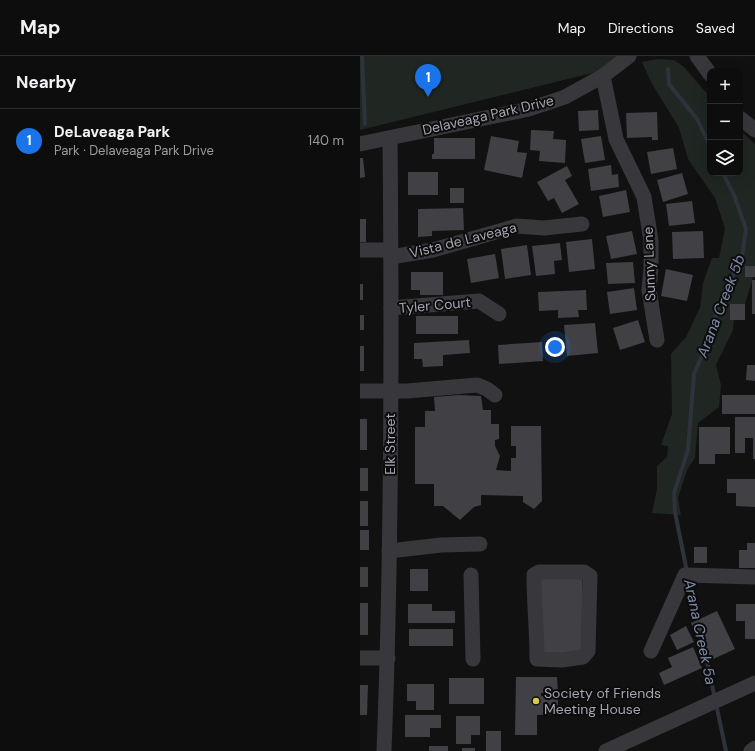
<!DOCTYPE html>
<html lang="en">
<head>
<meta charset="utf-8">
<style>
  :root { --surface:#0d0d0e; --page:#161617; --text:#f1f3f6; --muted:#9a9c9e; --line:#2d2d2e; --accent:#1a73e8 }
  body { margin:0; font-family:"DM Sans",sans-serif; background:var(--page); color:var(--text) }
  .controls { position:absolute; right:12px; top:12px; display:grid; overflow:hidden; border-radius:8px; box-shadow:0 4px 16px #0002 }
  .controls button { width:36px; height:36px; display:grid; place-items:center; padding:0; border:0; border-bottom:1px solid var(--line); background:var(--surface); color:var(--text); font:20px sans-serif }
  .you { position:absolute; left:195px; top:291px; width:14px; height:14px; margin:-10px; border:3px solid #fff; border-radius:50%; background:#1a73e8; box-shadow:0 0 0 6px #1a73e833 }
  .badge { display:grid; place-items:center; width:26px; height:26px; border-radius:50%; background:var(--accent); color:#fff; font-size:13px; font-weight:700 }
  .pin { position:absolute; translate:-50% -33px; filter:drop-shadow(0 1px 2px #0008) }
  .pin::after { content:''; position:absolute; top:21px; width:14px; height:12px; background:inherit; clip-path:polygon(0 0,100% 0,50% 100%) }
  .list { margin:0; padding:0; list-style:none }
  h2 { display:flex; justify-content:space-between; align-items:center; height:52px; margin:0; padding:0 16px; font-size:17px }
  h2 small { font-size:13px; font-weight:400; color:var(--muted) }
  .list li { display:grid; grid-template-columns:26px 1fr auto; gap:12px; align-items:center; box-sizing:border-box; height:64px; padding:0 16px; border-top:1px solid var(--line) }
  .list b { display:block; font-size:15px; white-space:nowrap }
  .list p { margin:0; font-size:13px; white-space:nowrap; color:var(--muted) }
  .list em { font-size:13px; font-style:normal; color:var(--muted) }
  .icon { flex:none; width:22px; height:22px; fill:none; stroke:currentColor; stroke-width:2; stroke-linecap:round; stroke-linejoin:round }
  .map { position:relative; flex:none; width:395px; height:695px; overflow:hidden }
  header { display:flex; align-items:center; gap:24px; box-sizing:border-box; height:56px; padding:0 20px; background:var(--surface); border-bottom:1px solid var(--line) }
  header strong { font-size:19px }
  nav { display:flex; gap:22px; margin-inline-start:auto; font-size:14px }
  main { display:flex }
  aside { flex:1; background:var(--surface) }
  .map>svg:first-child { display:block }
  .green { fill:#202622 }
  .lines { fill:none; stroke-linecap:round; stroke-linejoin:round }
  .stream { stroke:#2e323b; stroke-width:4 }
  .building { fill:#404045 }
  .minor { stroke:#38373b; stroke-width:15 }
  .poi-dot { fill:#d9ca41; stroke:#0c0c0d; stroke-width:1.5 }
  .labels { text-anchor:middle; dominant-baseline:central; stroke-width:4; stroke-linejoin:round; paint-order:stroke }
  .street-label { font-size:14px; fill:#a4a5b1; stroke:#0c0c0d }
  .poi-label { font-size:14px; fill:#a4a5b1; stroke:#0c0c0d; text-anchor:start }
  .water-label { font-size:15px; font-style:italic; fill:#7e8ba8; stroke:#0c0c0d }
</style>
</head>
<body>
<header>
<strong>Map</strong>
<nav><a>Map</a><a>Directions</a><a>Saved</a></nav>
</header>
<main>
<aside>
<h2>Nearby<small></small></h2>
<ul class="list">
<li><span class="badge">1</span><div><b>DeLaveaga Park</b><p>Park · Delaveaga Park Drive</p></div><em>140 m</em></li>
</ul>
</aside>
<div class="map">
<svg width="395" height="695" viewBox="0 0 395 695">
  <rect width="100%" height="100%" fill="#111112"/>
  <!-- green -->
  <g class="green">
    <polygon points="0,0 271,0 273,7 0,74"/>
    <polygon points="298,3 314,4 324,11 350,41 350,117 380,117 380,74 395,88 395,215 385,248 375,250 373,274 356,309 361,329 359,351 338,367 335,402 327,414 318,442 321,459 292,457 297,433 297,410 307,401 308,390 301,389 312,358 311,298 326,281 340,252 343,227 352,202 359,202 365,172 355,142 328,103 319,72 291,26 282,6"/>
  </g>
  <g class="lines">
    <!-- stream -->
    <g class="stream">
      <polyline points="2,0 5,68"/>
      <polyline points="308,13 309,28 337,63 350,90"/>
      <polyline points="327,516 315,456 314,437 328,394 334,318 349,284 360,244 382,201 386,173 374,139 363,117"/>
      <polyline points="329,522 339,568"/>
      <polyline points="344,591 366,695"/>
    </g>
  </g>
  <!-- building -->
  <g class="building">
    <polygon points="238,54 239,74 219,75 218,55"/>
    <polygon points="297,56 298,84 292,84 292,81 267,82 266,57"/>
    <polygon points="171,74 194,75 193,83 206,84 205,107 179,105 180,95 170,94"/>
    <polygon points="131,80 159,85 157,96 167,97 162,122 124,114"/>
    <polygon points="241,80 245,104 225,107 221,83"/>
    <polygon points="74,82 115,82 115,103 72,103 72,98 74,98"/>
    <polygon points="313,92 317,113 291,118 287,96"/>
    <polygon points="0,102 3,102 5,121 0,122"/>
    <polygon points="251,109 252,119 258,118 259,131 231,135 228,113"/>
    <polygon points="207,110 212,120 205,124 219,148 202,157 194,142 188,145 177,126"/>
    <rect x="48" y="116" width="30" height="23"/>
    <polygon points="322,117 328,138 303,146 297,124"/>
    <rect x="90" y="132" width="14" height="15"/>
    <polygon points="266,134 270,156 243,161 239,140"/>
    <polygon points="332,145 335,167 309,170 306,148"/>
    <polygon points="103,152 104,174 72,175 72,180 58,181 58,153"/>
    <rect x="0" y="163" width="6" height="23"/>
    <polygon points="272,175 277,198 251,203 246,180"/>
    <polygon points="343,175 344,202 313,203 312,176"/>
    <polygon points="232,183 235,213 209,216 206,186"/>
    <polygon points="200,187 202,204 194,205 195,218 176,220 172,190"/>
    <polygon points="167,189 171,219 145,223 141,193"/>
    <polygon points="135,198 139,222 111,227 107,203"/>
    <polygon points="273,206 275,227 248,228 246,207"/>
    <rect x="385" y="210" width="10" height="11"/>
    <polygon points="306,213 333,219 327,245 301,240"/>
    <polygon points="51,216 83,216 83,239 60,239 60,234 51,234"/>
    <rect x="392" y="224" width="3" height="34"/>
    <rect x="0" y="228" width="3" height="16"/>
    <polygon points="274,232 277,254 250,258 247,236"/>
    <polygon points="226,234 227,254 218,254 219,261 198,262 198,254 179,255 178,236"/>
    <rect x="370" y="248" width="15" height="16"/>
    <rect x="0" y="259" width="4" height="15"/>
    <rect x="56" y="260" width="42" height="18"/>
    <polygon points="278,264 285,286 260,294 253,272"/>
    <polygon points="235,267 238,297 207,300 204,269"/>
    <polygon points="109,284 110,297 83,299 83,310 63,311 62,303 54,303 54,287"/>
    <polygon points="182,286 183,305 139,308 138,289"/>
    <rect x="0" y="290" width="4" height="25"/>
    <polygon points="387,309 395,309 395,325 386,324"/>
    <polygon points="99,339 121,340 123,354 131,354 131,368 139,368 139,383 135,384 135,390 140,400 136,414 151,415 151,402 156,402 156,390 151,390 151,370 181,370 182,445 174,453 163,446 163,440 121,439 121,449 114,451 100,464 83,450 74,450 74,428 55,428 55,371 65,371 65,355 75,355 74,341"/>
    <rect x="362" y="339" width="33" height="19"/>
    <polygon points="375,361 395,361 395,403 393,403 393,382 385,382 385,397 375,397"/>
    <rect x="0" y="363" width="7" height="31"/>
    <polygon points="339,371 370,371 370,398 355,398 355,408 339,408"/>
    <rect x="0" y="412" width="8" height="23"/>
    <polygon points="367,423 395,423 395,451 376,450 376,437 367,437"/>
    <rect x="0" y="445" width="8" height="25"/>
    <rect x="0" y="474" width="9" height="20"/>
    <polygon points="387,487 395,487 395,512 379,512 379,494 387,494"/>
    <rect x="334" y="491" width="13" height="16"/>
    <rect x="0" y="511" width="8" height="20"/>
    <rect x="50" y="513" width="18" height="22"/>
    <polygon points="222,520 222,542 224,543 222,597 181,599 178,521"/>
    <rect x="0" y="547" width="8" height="32"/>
    <polygon points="48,548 72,548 72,555 95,555 95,567 48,567"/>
    <polygon points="376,548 395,548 395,583 385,583 385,565 376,565"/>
    <polygon points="357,555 375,593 349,605 331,567"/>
    <polygon points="326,570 334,586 317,594 310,579"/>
    <rect x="49" y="573" width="44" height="17"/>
    <polygon points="333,591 342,612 304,629 299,617 312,611 308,602"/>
    <polygon points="156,621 197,621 198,636 181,637 181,640 198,639 198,658 177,659 177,679 155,679"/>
    <rect x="89" y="622" width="35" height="26"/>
    <polygon points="47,628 74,628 74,654 56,654 56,645 47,645"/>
    <polygon points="0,629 8,629 7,659 0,659"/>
    <polygon points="45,659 81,659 81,672 70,672 70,681 45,681"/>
    <polygon points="96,660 120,660 120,679 111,679 111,688 96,688"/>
    <rect x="126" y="675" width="15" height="20"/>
    <rect x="69" y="690" width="19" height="5"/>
    <rect x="102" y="692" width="13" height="3"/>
  </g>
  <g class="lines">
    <!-- minor -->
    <g class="minor">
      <polyline points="337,0 350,18"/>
      <polyline points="243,20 256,83 284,141 291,185 291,211 289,234 297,284"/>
      <polyline points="380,62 395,74"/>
      <polyline points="0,88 169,53 205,41 243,20 269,0"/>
      <polyline points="0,194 31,194"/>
      <polyline points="31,201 73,194 157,170 184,172 222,168"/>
      <polyline points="31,252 119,245 139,258"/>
      <polyline points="0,335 47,335 117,329 127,333 135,339"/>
      <polyline points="29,495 81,489 120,488"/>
      <path d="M179,516H224L230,520L228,595L223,601L202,604L177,603C177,574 174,547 174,519Z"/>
      <polyline points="111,519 113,603"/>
      <polyline points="291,595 325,519 395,521"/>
      <polyline points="0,602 28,602"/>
      <path d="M24,695C32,491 32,286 30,82"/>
      <polyline points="246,695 395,627"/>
      <polyline points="391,695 395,692"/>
    </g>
  </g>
  <!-- markers -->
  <circle class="poi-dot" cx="176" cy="645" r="4"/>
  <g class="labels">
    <!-- street labels -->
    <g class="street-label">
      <text transform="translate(128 59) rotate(-13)">Delaveaga Park Drive</text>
      <text transform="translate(103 184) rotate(-14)">Vista de Laveaga</text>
      <text transform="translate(289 208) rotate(-92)">Sunny Lane</text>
      <text transform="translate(75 249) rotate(-5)">Tyler Court</text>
      <text transform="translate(30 388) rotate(-90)">Elk Street</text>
    </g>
    <!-- poi labels -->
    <g class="poi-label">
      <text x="184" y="637">Society of Friends<tspan x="184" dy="16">Meeting House</tspan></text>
    </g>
    <!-- water labels -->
    <g class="water-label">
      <text transform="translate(361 250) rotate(-69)">Arana Creek 5b</text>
      <text transform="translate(340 576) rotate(78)">Arana Creek 5a</text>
    </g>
  </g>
</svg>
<div class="controls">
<button>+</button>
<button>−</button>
<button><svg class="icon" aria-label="layers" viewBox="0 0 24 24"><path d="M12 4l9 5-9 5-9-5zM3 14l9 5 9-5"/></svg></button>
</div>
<div class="you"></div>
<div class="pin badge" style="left:68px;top:41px">1</div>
</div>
</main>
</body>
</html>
